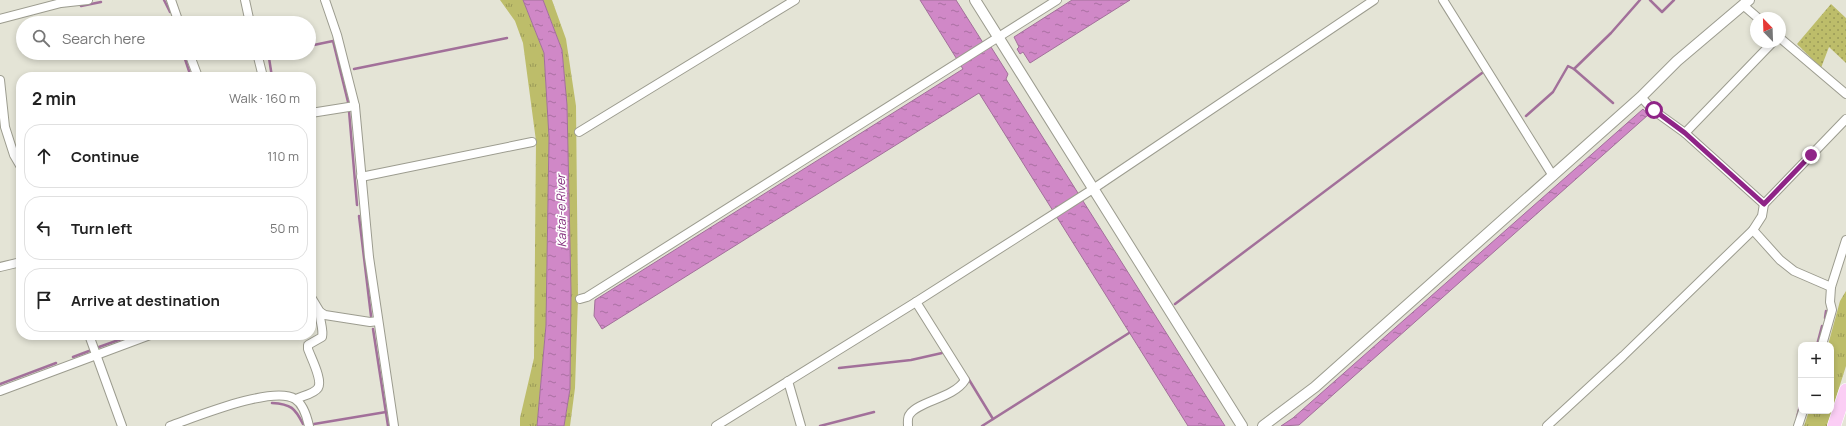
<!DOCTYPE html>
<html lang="en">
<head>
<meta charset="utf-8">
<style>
  :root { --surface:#fff; --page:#f2f2f2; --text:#222; --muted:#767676; --line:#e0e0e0 }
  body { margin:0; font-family:Manrope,sans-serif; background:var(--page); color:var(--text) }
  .controls { position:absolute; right:12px; bottom:12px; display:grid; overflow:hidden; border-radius:8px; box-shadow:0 2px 6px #0003 }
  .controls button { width:36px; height:36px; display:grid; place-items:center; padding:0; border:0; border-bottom:1px solid var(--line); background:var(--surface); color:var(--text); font:20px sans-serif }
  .compass { position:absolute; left:1750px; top:12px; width:36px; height:36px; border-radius:50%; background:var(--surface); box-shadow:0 2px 6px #0003; rotate:337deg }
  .stop { position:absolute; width:12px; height:12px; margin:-9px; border:3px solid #8f2487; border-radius:50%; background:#fff }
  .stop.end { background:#8f2487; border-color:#fff; box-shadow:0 1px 4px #0008 }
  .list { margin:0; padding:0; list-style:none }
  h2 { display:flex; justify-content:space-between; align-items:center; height:52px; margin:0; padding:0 16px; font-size:17px }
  h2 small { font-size:13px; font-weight:400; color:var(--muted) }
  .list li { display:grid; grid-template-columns:26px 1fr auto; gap:12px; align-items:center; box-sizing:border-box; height:64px; margin:0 8px 8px; padding:0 8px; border:1px solid var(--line); border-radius:16px }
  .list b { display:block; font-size:15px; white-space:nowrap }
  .list em { font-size:13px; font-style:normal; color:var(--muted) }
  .icon { flex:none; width:22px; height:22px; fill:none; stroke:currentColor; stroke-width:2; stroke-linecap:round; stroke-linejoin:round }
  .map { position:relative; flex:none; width:1846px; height:426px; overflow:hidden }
  .search { position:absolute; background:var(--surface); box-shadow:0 2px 6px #0003; left:16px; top:16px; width:300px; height:44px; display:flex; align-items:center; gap:10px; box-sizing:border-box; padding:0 14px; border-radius:22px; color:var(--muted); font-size:15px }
  .panel { position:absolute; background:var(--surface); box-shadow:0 2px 6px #0003; left:16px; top:72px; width:300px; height:268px; border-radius:16px }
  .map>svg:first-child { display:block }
  .grass { fill:url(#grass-tufts) }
  .park { fill:url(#park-dots) }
  .water { fill:url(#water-ripples); stroke:#a2709a }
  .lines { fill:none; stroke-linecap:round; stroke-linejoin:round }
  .stream { stroke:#a2709a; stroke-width:2.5 }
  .minor-casing { stroke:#9c9c8f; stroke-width:10 }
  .tertiary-casing { stroke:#9c9c8f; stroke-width:12 }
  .primary-casing { stroke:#fff; stroke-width:14 }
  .minor { stroke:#fff; stroke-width:8 }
  .tertiary { stroke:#fff; stroke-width:10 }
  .primary { stroke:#fbcef5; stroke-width:13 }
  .route { stroke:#8f2487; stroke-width:5 }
  .labels { text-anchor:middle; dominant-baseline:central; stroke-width:3.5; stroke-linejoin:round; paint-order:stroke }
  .water-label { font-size:12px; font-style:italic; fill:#842f7d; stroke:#fff }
</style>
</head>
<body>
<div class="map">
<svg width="1846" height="426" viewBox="0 0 1846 426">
  <defs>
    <pattern id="grass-tufts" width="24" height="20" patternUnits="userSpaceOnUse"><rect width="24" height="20" fill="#bdbd6a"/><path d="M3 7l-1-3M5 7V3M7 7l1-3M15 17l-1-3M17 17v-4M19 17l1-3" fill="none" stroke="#9a9a58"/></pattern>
    <pattern id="park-dots" width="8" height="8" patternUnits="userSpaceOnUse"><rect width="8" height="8" fill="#bdbd6a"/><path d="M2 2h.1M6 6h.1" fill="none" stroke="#9a9a58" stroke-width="1.8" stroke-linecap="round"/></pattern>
    <pattern id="water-ripples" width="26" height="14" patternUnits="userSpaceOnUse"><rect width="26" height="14" fill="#d088c7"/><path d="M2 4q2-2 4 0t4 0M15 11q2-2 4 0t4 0" fill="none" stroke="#aa70a2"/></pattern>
  </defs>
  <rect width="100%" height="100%" fill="#e4e4d6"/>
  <!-- grass -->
  <g class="grass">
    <polygon points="500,0 523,0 544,53 549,137 546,325 537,426 520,426 520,418 534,358 536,141 523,43 515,21"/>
    <polygon points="543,0 552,0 566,39 576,106 578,298 575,388 570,426 564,426 570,389 571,292 567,105 562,50"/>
    <polygon points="1846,291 1846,366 1827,426 1804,426 1809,411 1831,411 1831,345 1828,345 1840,301"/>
  </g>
  <!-- park -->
  <polygon class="park" points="1831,4 1846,18 1846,63 1829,47 1821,68 1797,44"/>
  <!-- water -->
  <g class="water">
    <polygon points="523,0 543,0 562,50 567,105 571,292 570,389 564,426 537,426 546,325 549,137 544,53"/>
    <polygon points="920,0 956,0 987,49 991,47 1008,74 1006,79 1225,426 1188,426 979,93 602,329 594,316 595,300 963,69"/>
    <polygon points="1072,0 1130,0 1030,63 1023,52 1020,54 1017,49 1019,47 1014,37"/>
    <polygon points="1643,109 1648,115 1299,425 1281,426 1293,418"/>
  </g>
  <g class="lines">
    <!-- stream -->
    <g class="stream">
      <polyline points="164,0 170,12"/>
      <polyline points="1650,0 1662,12 1674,0"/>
      <polyline points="81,6 101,2"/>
      <polyline points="309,46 333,41 348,102"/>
      <polyline points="183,53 191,77"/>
      <polyline points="354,69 507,38"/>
      <polyline points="272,77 269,58 276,53"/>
      <polyline points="1613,103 1574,69 1611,33 1640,0"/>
      <polyline points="349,111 357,205"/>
      <polyline points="1526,116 1553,92 1568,66 1574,69"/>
      <polyline points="359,216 371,316"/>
      <polyline points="1175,304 1482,73"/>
      <polyline points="1825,318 1826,311"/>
      <polyline points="373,329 388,426"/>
      <polyline points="1817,345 1822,326"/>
      <polyline points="99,347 127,337"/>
      <polyline points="73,357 89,351"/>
      <polyline points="839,368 911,360 942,353"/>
      <polyline points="968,378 993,419"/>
      <polyline points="0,384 56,363"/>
      <path d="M272,403C291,404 295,408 303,424"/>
      <polyline points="1797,417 1801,402"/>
      <polyline points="314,424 386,412"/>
      <polyline points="820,426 874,412"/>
      <polyline points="982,426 1129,333"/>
    </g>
    <defs>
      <g id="minor">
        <polyline points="171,0 179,23"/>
        <polyline points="245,0 250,23"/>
        <polyline points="325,0 337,35 355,106 369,257 394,426"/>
        <polyline points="1443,0 1553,176"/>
        <polyline points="1743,5 1758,18"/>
        <polyline points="0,19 61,3 88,0"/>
        <polyline points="1780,38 1846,94"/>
        <polyline points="189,53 198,77"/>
        <polyline points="257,53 263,77"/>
        <polyline points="0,80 5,127 14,155 21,167"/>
        <polyline points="1641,97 1653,110 1685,133 1764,204"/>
        <polyline points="311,113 355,106"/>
        <polyline points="579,132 795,0"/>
        <polyline points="1685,133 1773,42"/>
        <polyline points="361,177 532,142"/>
        <polyline points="1753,230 1780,260 1794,271 1831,287"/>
        <polyline points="0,267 21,262"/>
        <polyline points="311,297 320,312 325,315 370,322 378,321"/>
        <polyline points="580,299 587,297 1057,0"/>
        <polyline points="89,335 122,426"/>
        <polyline points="1822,345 1832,310 1830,302 1831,287 1846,240"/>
        <polyline points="788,381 801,426"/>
        <polyline points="0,391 150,335"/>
        <path d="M296,399C302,396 314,394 318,388C323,380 311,358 308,349V345L322,337C324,329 319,320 320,312"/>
        <path d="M170,426C196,417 273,385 295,399C303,404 307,417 309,426"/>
        <polyline points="716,426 916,302 1093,189 1374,0"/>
        <path d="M908,426C908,422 907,417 910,414C919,401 954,398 965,380L916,302"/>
        <polyline points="1547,426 1623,356 1753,230 1762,216 1764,204 1846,119"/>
        <polyline points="1798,426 1803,411"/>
      </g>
      <g id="tertiary">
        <polyline points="975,0 1242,426"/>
        <polyline points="1263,426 1315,387 1641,97 1677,61 1749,0"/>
      </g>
      <polyline id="primary" points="1834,426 1846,390"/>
    </defs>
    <!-- minor casing -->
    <use href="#minor" class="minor-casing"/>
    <!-- tertiary casing -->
    <use href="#tertiary" class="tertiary-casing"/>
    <!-- primary casing -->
    <use href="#primary" class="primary-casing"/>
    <!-- minor -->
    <use href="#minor" class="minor"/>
    <!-- tertiary -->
    <use href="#tertiary" class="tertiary"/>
    <!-- primary -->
    <use href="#primary" class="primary"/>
  </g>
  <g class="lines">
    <!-- route -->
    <polyline class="route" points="1654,110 1685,133 1764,204 1811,155"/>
  </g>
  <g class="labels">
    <!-- water labels -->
    <g class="water-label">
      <text transform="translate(561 211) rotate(-91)">Kaitai-e River</text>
    </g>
  </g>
</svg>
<div class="controls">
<button>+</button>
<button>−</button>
</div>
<svg class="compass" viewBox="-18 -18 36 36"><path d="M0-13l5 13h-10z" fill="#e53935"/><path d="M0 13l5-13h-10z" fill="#767676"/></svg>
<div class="stop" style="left:1654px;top:110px"></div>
<div class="stop end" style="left:1811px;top:155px"></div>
<div class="search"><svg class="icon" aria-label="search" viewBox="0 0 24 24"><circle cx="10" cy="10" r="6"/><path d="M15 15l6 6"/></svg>Search here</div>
<section class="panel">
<h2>2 min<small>Walk · 160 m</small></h2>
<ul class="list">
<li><svg class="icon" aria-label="ahead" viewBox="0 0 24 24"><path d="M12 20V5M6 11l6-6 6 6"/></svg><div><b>Continue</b></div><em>110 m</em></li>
<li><svg class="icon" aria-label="left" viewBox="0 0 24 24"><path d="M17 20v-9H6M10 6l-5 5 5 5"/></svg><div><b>Turn left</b></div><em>50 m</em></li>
<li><svg class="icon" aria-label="arrive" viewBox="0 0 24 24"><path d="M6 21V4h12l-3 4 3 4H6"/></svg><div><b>Arrive at destination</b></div></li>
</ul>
</section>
</div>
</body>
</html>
